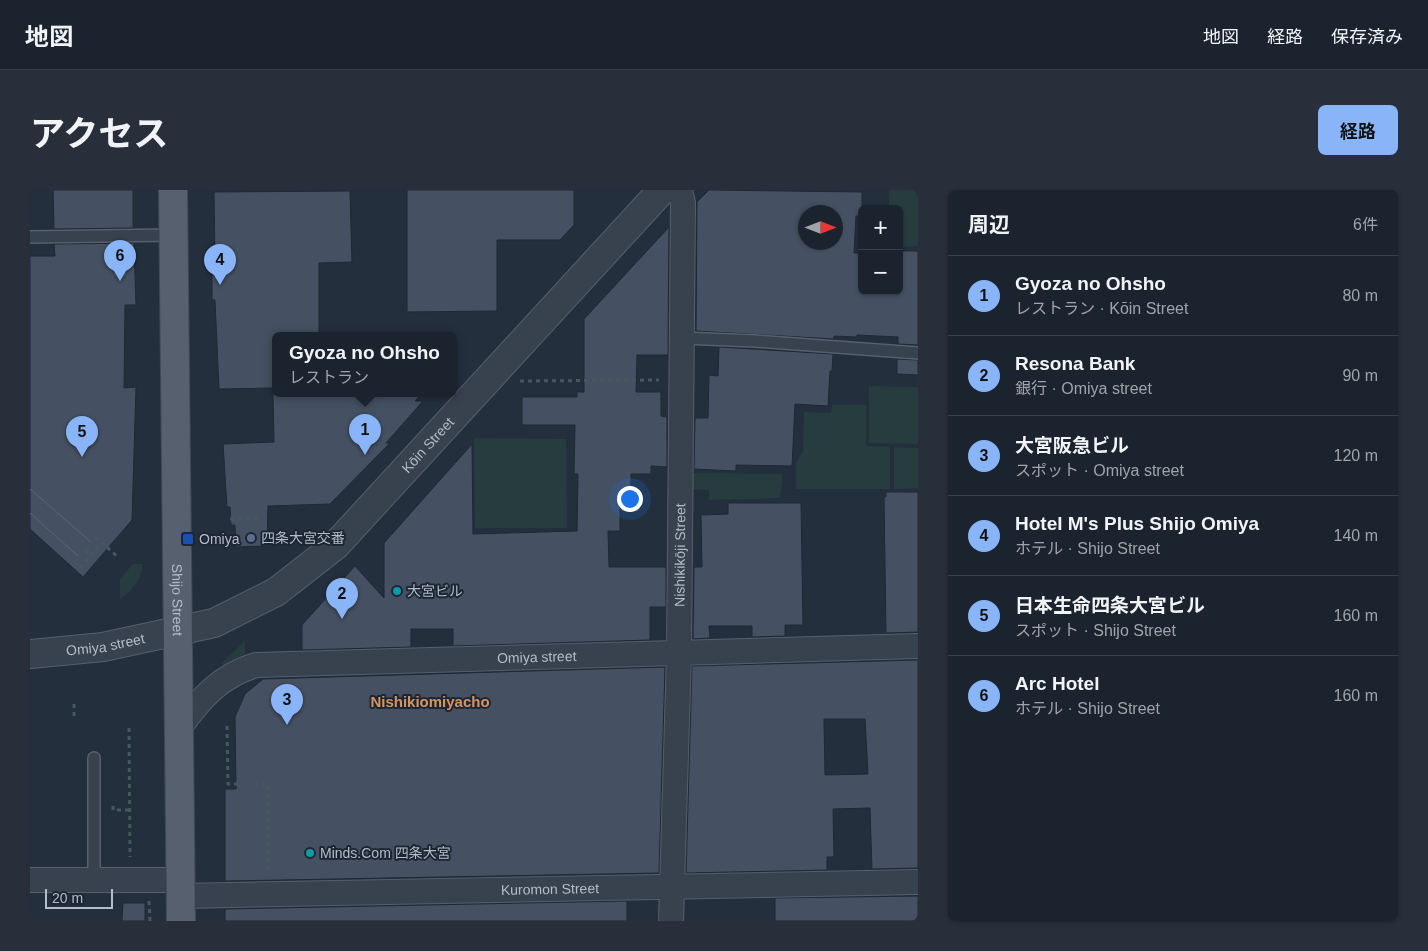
<!DOCTYPE html>
<html lang="ja">
<head>
<meta charset="utf-8">
<style>
  :root { --surface:#1b232e; --page:#282f3a; --text:#f1f3f6; --muted:#a0a4aa; --line:#39404a; --accent:#8ab4f8 }
  body { margin:0; font-family:Helvetica,"Noto Sans JP",sans-serif; background:var(--page); color:var(--text) }
  .controls { position:absolute; right:15px; top:15px; display:grid; overflow:hidden; border-radius:8px; box-shadow:0 1px 4px #0004 }
  .controls button { width:45px; height:45px; display:grid; place-items:center; padding:0; border:0; border-bottom:1px solid var(--line); background:var(--surface); color:var(--text); font:25px sans-serif }
  .compass { position:absolute; left:768px; top:15px; width:45px; height:45px; border-radius:50%; background:var(--surface); box-shadow:0 1px 4px #0004; rotate:90deg }
  .scale { position:absolute; left:15px; bottom:12px; width:68px; box-sizing:border-box; padding-left:5px; border:2px solid #b4bcc9; border-top:0; font-size:14px; line-height:18px; white-space:nowrap; color:#b4bcc9; -webkit-text-stroke:4px #1d2633; paint-order:stroke }
  .you { position:absolute; left:599px; top:308px; width:18px; height:18px; margin:-12px; border:4px solid #fff; border-radius:50%; background:#1a73e8; box-shadow:0 0 0 8px #1a73e833 }
  .badge { display:grid; place-items:center; width:32px; height:32px; border-radius:50%; background:var(--accent); color:#111; font-size:16px; font-weight:700 }
  .pin { position:absolute; translate:-50% -41px; filter:drop-shadow(0 1px 2px #0008) }
  .pin::after { content:''; position:absolute; top:26px; width:18px; height:15px; background:inherit; clip-path:polygon(0 0,100% 0,50% 100%) }
  .popup { position:absolute; left:242px; top:142px; width:185px; height:65px; box-sizing:border-box; display:grid; place-content:center; border-radius:8px; background:var(--surface); filter:drop-shadow(0 1px 4px #0005); font-size:16px; white-space:nowrap; color:var(--muted) }
  .popup b { font-size:19px; color:var(--text) }
  .popup::after { content:''; position:absolute; left:50%; top:100%; margin-left:-10px; border:10px solid transparent; border-top-color:var(--surface) }
  .list { margin:0; padding:0; list-style:none }
  h2 { display:flex; justify-content:space-between; align-items:center; height:65px; margin:0; padding:0 20px; font-size:21px }
  h2 small { font-size:16px; font-weight:400; color:var(--muted) }
  .list li { display:grid; grid-template-columns:32px 1fr auto; gap:15px; align-items:center; box-sizing:border-box; height:80px; padding:0 20px; border-top:1px solid var(--line) }
  .list b { display:block; font-size:19px; white-space:nowrap }
  .list p { margin:0; font-size:16px; white-space:nowrap; color:var(--muted) }
  .list em { font-size:16px; font-style:normal; color:var(--muted) }
  .map { position:relative; flex:none; width:888px; height:731px; overflow:hidden; border-radius:8px }
  header { display:flex; align-items:center; gap:30px; box-sizing:border-box; height:70px; padding:0 25px; background:var(--surface); border-bottom:1px solid var(--line) }
  header strong { font-size:24px }
  nav { display:flex; gap:28px; margin-inline-start:auto; font-size:18px }
  .intro { display:flex; align-items:center; justify-content:space-between; box-sizing:border-box; height:120px; padding:0 30px }
  h1 { margin:0; font-size:35px }
  .button { padding:12px 22px; border-radius:8px; background:var(--accent); color:#111; font-size:18px; font-weight:700 }
  main { display:flex; gap:30px; padding:0 30px }
  aside { flex:1; background:var(--surface); border-radius:8px; box-shadow:0 1px 4px #0004 }
  .map>svg:first-child { display:block }
  .green { fill:#263c3f }
  .building { fill:#455162; stroke:#1f2835; fill-rule:evenodd }
  .lines { fill:none; stroke-linecap:round; stroke-linejoin:round }
  .service-casing { stroke:#565f6c; stroke-width:14 }
  .minor-casing { stroke:#565f6c; stroke-width:26 }
  .tertiary-casing { stroke:#565f6c; stroke-width:30 }
  .primary-casing { stroke:#414a57; stroke-width:30 }
  .path { stroke:#44595c; stroke-width:3; stroke-dasharray:4 4; stroke-linecap:butt }
  .service { stroke:#38414e; stroke-width:11 }
  .minor { stroke:#38414e; stroke-width:24 }
  .tertiary { stroke:#38414e; stroke-width:28 }
  .primary { stroke:#56606e; stroke-width:28 }
  .tram { stroke:#5a6575; stroke-width:1 }
  .service-dot { fill:#5c6f8a; stroke:#1d2633; stroke-width:2 }
  .transit-dot { fill:#1a4fb4; stroke:#1d2633; stroke-width:2 }
  .culture-dot { fill:#0f9aa8; stroke:#1d2633; stroke-width:2 }
  .labels { text-anchor:middle; dominant-baseline:central; stroke-width:4; stroke-linejoin:round; paint-order:stroke }
  .street-label { font-size:14px; fill:#b4bcc9; stroke:#1d2633 }
  .poi-label { font-size:14px; fill:#b4bcc9; stroke:#1d2633; text-anchor:start }
  .neighbourhood-label { font-size:15px; font-weight:bold; fill:#d59563; stroke:#1d2633 }
</style>
</head>
<body>
<header>
<strong>地図</strong>
<nav><a>地図</a><a>経路</a><a>保存済み</a></nav>
</header>
<div class="intro"><h1>アクセス</h1><a class="button">経路</a></div>
<main>
<div class="map">
<svg width="888" height="731" viewBox="0 0 888 731">
  <rect width="100%" height="100%" fill="#242f3e"/>
  <!-- green -->
  <g class="green">
    <polygon points="859,0 888,0 888,56 869,57 869,19 859,19"/>
    <polygon points="839,196 888,197 888,254 839,253"/>
    <polygon points="802,215 836,215 836,256 860,257 860,299 766,299 766,273 773,261 774,222 801,223"/>
    <polygon points="444,248 536,249 537,338 445,338"/>
    <polygon points="864,257 888,258 888,298 864,299"/>
    <polygon points="656,283 753,284 750,308 679,310 679,300 657,299"/>
    <path d="M103,374H113C111,389 103,401 90,409V389Z"/>
    <polygon points="215,451 215,467 193,478 192,473"/>
  </g>
  <!-- building -->
  <g class="building">
    <polygon points="23,0 103,0 103,38 24,39"/>
    <polygon points="377,0 544,0 544,35 530,50 467,50 467,121 377,122"/>
    <path d="M679,0L832,2V26H826L824,63H832V101H869V61H888V155L868,154V147L827,145V147L804,146V149L666,141L667,12ZM776,22H806V52H776Z"/>
    <polygon points="320,1 322,72 289,73 289,146 246,146 246,198 189,199 185,110 182,110 182,79 185,79 184,2"/>
    <polygon points="639,37 638,165 607,165 606,202 631,202 631,226 637,227 637,277 621,276 621,284 601,284 601,311 590,311 590,341 578,341 579,377 636,377 636,417 620,417 620,450 423,456 423,439 381,439 381,457 272,460 272,435 325,376 354,408 354,353 442,254 443,344 547,341 548,284 544,284 545,235 492,235 492,207 547,207 547,202 554,202 554,129"/>
    <polygon points="104,53 106,115 95,115 94,198 106,197 102,330 53,387 0,339 0,66 25,66 24,54"/>
    <polygon points="689,157 803,164 802,181 800,181 798,216 765,214 762,276 706,275 706,281 664,279 665,228 678,228 679,185 688,186"/>
    <polygon points="867,169 888,170 888,185 867,184"/>
    <polygon points="243,204 392,204 385,211 393,211 356,253 360,253 300,314 238,316 237,356 206,357 205,335 201,335 200,317 197,317 193,254 244,252"/>
    <polygon points="856,302 888,302 888,442 856,443 854,307 856,307"/>
    <polygon points="698,313 771,313 773,435 755,435 755,446 722,447 722,436 679,436 680,448 663,449 664,377 672,377 671,325 698,324"/>
    <path d="M888,470V678L842,679L840,618L803,619L804,667H797V680L656,683L662,476ZM794,529H835L838,584L795,585Z"/>
    <polygon points="635,477 629,683 195,691 195,599 206,599 205,527 215,504 233,489"/>
    <polygon points="888,706 888,731 745,731 745,708"/>
    <polygon points="597,711 597,731 195,731 195,719"/>
    <polygon points="93,713 115,713 115,731 92,731"/>
  </g>
  <g class="lines">
    <defs>
      <g id="service">
        <polyline points="0,47 143,45"/>
        <polyline points="652,148 725,151 888,163"/>
        <polyline points="64,568 64,690"/>
      </g>
      <g id="minor">
        <path id="s1" d="M150,537C171,508 190,486 226,475L888,456"/>
        <polyline points="0,690 151,690"/>
        <path id="s2" d="M151,706L888,692"/>
        <path id="s3" d="M641,731L649,464L653,13L650,0"/>
      </g>
      <g id="tertiary">
        <path id="s4" d="M0,464L73,457L184,433L246,402L305,356L632,0"/>
      </g>
      <g id="primary">
        <path id="s5" d="M143,0L151,731"/>
      </g>
    </defs>
    <!-- service casing -->
    <use href="#service" class="service-casing"/>
    <!-- minor casing -->
    <use href="#minor" class="minor-casing"/>
    <!-- tertiary casing -->
    <use href="#tertiary" class="tertiary-casing"/>
    <!-- primary casing -->
    <use href="#primary" class="primary-casing"/>
    <!-- path -->
    <g class="path">
      <polyline points="490,191 629,190"/>
      <polyline points="200,329 229,328"/>
      <polyline points="65,347 88,367"/>
      <polyline points="55,360 61,364"/>
      <polyline points="44,373 50,378 71,353"/>
      <polyline points="44,514 44,527"/>
      <polyline points="197,536 198,594 210,594"/>
      <polyline points="99,538 100,667"/>
      <polyline points="224,594 238,594 238,683"/>
      <polyline points="83,616 83,620 99,620"/>
      <polyline points="119,711 120,731"/>
    </g>
    <!-- service -->
    <use href="#service" class="service"/>
    <!-- minor -->
    <use href="#minor" class="minor"/>
    <!-- tertiary -->
    <use href="#tertiary" class="tertiary"/>
    <!-- primary -->
    <use href="#primary" class="primary"/>
    <!-- tram -->
    <g class="tram">
      <polyline points="0,299 61,352"/>
      <polyline points="0,323 48,366"/>
    </g>
  </g>
  <!-- markers -->
  <circle class="service-dot" cx="221" cy="348" r="5"/>
  <rect class="transit-dot" x="152" y="343" width="12" height="12" rx="2.5"/>
  <g class="culture-dot">
    <circle cx="367" cy="401" r="5"/>
    <circle cx="280" cy="663" r="5"/>
  </g>
  <g class="labels">
    <!-- street labels -->
    <g class="street-label">
      <text stroke="none"><textPath href="#s4" startOffset="468">Kōin Street</textPath></text>
      <text stroke="none"><textPath href="#s3" startOffset="366">Nishikikōji Street</textPath></text>
      <text stroke="none"><textPath href="#s5" startOffset="410">Shijo Street</textPath></text>
      <text stroke="none"><textPath href="#s4" startOffset="76">Omiya street</textPath></text>
      <text stroke="none"><textPath href="#s1" startOffset="381">Omiya street</textPath></text>
      <text stroke="none"><textPath href="#s2" startOffset="369">Kuromon Street</textPath></text>
    </g>
    <!-- poi labels -->
    <g class="poi-label">
      <text x="231" y="348">四条大宮交番</text>
      <text x="169" y="349">Omiya</text>
      <text x="377" y="401">大宮ビル</text>
      <text x="290" y="663">Minds.Com 四条大宮</text>
    </g>
    <!-- neighbourhood labels -->
    <g class="neighbourhood-label">
      <text x="400" y="511">Nishikiomiyacho</text>
    </g>
  </g>
</svg>
<div class="controls">
<button>+</button>
<button>−</button>
</div>
<svg class="compass" viewBox="-18 -18 36 36"><path d="M0-13l5 13h-10z" fill="#e53935"/><path d="M0 13l5-13h-10z" fill="#a0a4aa"/></svg>
<div class="scale">20 m</div>
<div class="you"></div>
<div class="pin badge" style="left:335px;top:265px">1</div>
<div class="popup"><b>Gyoza no Ohsho</b>レストラン</div>
<div class="pin badge" style="left:312px;top:429px">2</div>
<div class="pin badge" style="left:257px;top:535px">3</div>
<div class="pin badge" style="left:190px;top:95px">4</div>
<div class="pin badge" style="left:52px;top:267px">5</div>
<div class="pin badge" style="left:90px;top:91px">6</div>
</div>
<aside>
<h2>周辺<small>6件</small></h2>
<ul class="list">
<li><span class="badge">1</span><div><b>Gyoza no Ohsho</b><p>レストラン · Kōin Street</p></div><em>80 m</em></li>
<li><span class="badge">2</span><div><b>Resona Bank</b><p>銀行 · Omiya street</p></div><em>90 m</em></li>
<li><span class="badge">3</span><div><b>大宮阪急ビル</b><p>スポット · Omiya street</p></div><em>120 m</em></li>
<li><span class="badge">4</span><div><b>Hotel M's Plus Shijo Omiya</b><p>ホテル · Shijo Street</p></div><em>140 m</em></li>
<li><span class="badge">5</span><div><b>日本生命四条大宮ビル</b><p>スポット · Shijo Street</p></div><em>160 m</em></li>
<li><span class="badge">6</span><div><b>Arc Hotel</b><p>ホテル · Shijo Street</p></div><em>160 m</em></li>
</ul>
</aside>
</main>
</body>
</html>
